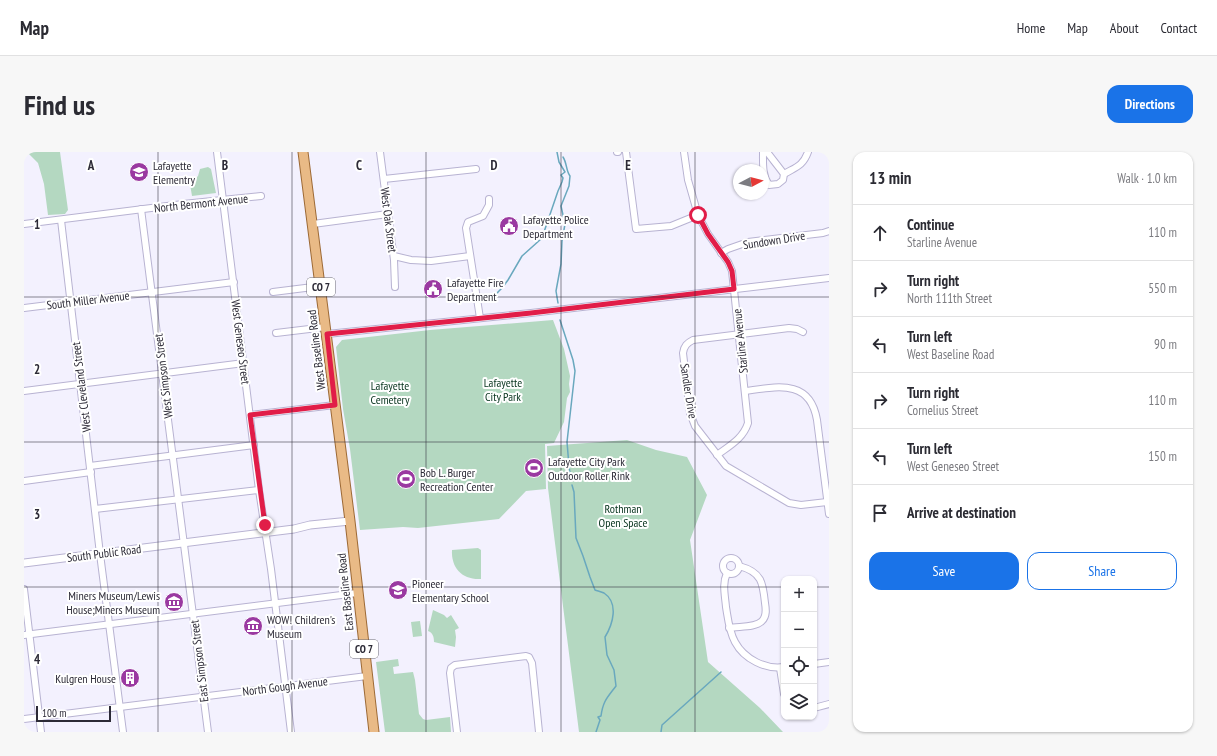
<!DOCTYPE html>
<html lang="en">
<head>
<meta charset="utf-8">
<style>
  :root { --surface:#fff; --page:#f7f7f7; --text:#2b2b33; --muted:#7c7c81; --line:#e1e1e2; --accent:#1a73e8 }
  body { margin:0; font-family:"PT Sans Narrow",sans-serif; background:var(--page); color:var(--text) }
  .controls { position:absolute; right:12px; bottom:12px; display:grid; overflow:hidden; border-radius:8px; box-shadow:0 1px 3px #0004 }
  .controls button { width:36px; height:36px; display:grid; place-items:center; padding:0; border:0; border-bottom:1px solid var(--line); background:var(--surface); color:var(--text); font:20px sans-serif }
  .compass { position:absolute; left:709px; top:12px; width:36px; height:36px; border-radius:50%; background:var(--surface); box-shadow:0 1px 3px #0004; rotate:83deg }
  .scale { position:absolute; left:12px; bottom:10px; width:75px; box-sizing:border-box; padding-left:4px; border:2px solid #2c2a36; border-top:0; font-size:11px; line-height:14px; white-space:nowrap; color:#2c2a36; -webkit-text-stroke:3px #fff; paint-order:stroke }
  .stop { position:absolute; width:12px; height:12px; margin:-9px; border:3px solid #e11d48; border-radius:50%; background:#fff }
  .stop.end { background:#e11d48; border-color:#fff; box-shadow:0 1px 4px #0008 }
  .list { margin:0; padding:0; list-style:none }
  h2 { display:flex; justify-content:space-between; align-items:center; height:52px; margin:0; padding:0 16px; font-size:17px }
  h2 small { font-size:13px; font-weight:400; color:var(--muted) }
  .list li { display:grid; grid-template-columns:26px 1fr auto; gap:12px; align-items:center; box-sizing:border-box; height:56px; padding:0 16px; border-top:1px solid var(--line) }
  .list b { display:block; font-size:15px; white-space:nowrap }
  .list p { margin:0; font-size:13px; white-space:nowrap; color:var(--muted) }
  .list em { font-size:13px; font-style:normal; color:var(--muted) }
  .actions { display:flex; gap:8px; padding:12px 16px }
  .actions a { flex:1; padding:9px 0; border:1px solid var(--accent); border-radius:12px; text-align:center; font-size:14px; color:var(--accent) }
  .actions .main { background:var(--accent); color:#fff }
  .icon { flex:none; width:22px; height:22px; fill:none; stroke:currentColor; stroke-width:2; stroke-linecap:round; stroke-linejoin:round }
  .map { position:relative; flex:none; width:805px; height:580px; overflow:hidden; border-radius:12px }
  header { display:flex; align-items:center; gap:24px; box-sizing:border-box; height:56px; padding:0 20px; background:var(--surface); border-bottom:1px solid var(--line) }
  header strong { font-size:19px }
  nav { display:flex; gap:22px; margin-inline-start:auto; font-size:14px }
  .intro { display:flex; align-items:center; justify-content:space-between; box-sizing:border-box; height:96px; padding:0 24px }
  h1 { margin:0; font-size:28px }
  .button { padding:10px 18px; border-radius:12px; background:var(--accent); color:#fff; font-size:14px; font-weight:700 }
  main { display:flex; gap:24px; padding:0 24px }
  aside { flex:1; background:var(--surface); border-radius:12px; box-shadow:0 1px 3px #0004 }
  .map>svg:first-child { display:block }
  .green { fill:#b4d8c1 }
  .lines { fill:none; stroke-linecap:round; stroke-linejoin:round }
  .stream { stroke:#69a8be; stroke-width:1.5 }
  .minor-casing { stroke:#b8b3d2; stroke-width:8 }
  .tertiary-casing { stroke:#b8b3d2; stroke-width:9 }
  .primary-casing { stroke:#9d6a36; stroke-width:11 }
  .minor { stroke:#fff; stroke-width:6 }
  .tertiary { stroke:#fff; stroke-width:7 }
  .primary { stroke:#e9ba86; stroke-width:9 }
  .route { stroke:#e11d48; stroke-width:5 }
  .grid { fill:none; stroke:#2c2a36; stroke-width:1; stroke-opacity:0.55 }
  .labels { text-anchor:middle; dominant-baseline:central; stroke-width:4; stroke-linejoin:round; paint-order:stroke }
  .shield { fill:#fff; stroke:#6b6a72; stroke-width:1 }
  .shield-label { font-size:11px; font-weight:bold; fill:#2c2a36 }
  .poi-label { font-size:12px; fill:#2c2a36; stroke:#fff; text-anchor:start }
  .street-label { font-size:12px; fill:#2c2a36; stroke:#fff }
  .park-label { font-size:12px; fill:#07331d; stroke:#fff }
  .grid-label { font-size:13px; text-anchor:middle; font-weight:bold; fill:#2c2a36; stroke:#fff; stroke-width:4; stroke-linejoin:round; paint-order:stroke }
</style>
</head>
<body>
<header>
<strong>Map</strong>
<nav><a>Home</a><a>Map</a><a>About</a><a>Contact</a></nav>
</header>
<div class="intro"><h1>Find us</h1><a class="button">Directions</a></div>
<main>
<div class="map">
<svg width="805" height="580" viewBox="0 0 805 580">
  <rect width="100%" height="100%" fill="#f3f1fe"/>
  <!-- green -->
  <g class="green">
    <polygon points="3,0 36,0 44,58 41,62 24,63 20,32 14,11"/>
    <polygon points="184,15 187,17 192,41 168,44 166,32 174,24 176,17"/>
    <polygon points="529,168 540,197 546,224 545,232 546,240 543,246 540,270 530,291 521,292 522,337 502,339 475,367 394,376 379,375 336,378 326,297 319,257 312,195 318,188 406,178"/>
    <polygon points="603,288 632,298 663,305 683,343 666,388 684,510 736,556 759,580 555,580 524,336 523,294"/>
    <path d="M454,396L457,398V427C438,428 427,416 428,398Z"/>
    <path d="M409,458L420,463L423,466L427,463L435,476L431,478L432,485L431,495L410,490C410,485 409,481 404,479Z"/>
    <polygon points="396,469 398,484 389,485 387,470"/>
    <polygon points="374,507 375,514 369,515 370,522 389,520 391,528 395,562 399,567 402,568 426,565 427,580 361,580 352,510"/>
  </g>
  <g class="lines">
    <!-- stream -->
    <g class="stream">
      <polyline points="471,145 474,140 478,136 484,128 498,104 517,87 520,80 534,39 538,30 539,26 537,23 541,20 535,10 533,0"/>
      <path d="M534,151L532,139L537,112L538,89L541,72L537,54L545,34L546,24C542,19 543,11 539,5"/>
      <polyline points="536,168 549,208 551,219 543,290 545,314 547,328"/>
      <path d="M548,333L550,340L552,386L559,404L566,425L571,438C574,439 578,440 580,441C595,451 589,472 581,485L583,503L590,518L592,534C583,546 579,549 577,564L574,565L576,568L572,580"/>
      <polyline points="637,580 638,573 697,520"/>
    </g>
    <defs>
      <g id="minor">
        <polyline points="193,0 235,338 247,417 267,580"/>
        <polyline points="356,0 370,108 371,135"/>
        <polyline points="593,0 594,0"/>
        <polyline points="602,0 612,77 647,74 674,63"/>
        <path d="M660,0L664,28L674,63L684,82L704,110L708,119L724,271C719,287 705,294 693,303"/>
        <path d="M739,0C739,11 738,23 745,33L754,32L759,28L760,22L743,0"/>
        <path d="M760,22C772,15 779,14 784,0"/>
        <polyline points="360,27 452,17"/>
        <polyline points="117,57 184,580"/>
        <polyline points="37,68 76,402 99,580"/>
        <polyline points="0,72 159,52 237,44"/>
        <polyline points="289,72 364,62"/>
        <polyline points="697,101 704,97 724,90 799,81 805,79"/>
        <polyline points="370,104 387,108 407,109 446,104"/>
        <polyline points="249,140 297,134"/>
        <polyline points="0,156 210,130"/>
        <polyline points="456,166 442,76 444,70 459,64 465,53 465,47"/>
        <path d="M779,180L773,177L765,176L669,188C663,191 660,194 659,201L666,261L671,274L702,314L765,351L777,353L803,350"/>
        <polyline points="252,181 302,175"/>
        <polyline points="303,182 507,161 805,126"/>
        <polyline points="0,239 220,211"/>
        <path d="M721,239C752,235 786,226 793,268L805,362"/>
        <polyline points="226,263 311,253"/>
        <polyline points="66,314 230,293"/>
        <polyline points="0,329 67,320"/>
        <polyline points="71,357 235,338"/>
        <circle cx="707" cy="414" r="8"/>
        <path d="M703,421C698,432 701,443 702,455C704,467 705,479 711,490C720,507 742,518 760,515"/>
        <polyline points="0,437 17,580"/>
        <path d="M705,476C715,474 731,476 738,469C743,464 742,457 741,451C739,431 738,420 715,414"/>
        <polyline points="0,483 333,441"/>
        <polyline points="790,512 805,510"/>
        <polyline points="756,516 760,542"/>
        <polyline points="790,556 805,552"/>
        <polyline points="0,567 343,524"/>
        <polyline points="433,580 426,521 427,516 431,513 502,504 505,505 508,511 515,580"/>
      </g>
      <polyline id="tertiary" points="0,411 270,377 286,373 326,369"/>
      <polyline id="primary" points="279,0 326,369 350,580"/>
    </defs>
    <!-- minor casing -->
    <use href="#minor" class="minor-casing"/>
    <!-- tertiary casing -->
    <use href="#tertiary" class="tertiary-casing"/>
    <!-- primary casing -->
    <use href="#primary" class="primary-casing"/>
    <!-- minor -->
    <use href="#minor" class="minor"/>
    <!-- tertiary -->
    <use href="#tertiary" class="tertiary"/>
    <!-- primary -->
    <use href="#primary" class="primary"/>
  </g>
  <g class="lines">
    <!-- route -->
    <polyline class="route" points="241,373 226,263 311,253 303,182 507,161 710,137 708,119 704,110 684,82 674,63"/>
  </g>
  <!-- grid -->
  <path class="grid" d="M134,0V580M268,0V580M402,0V580M537,0V580M671,0V580M0,145H805M0,290H805M0,435H760M790,435H805"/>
  <!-- icons -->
  <defs>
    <symbol id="school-disc" viewBox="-11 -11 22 22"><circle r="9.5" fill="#9a39a1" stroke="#fff"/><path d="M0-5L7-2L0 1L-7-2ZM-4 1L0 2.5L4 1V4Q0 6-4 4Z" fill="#fff"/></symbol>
    <symbol id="civic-disc" viewBox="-11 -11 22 22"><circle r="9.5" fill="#9a39a1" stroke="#fff"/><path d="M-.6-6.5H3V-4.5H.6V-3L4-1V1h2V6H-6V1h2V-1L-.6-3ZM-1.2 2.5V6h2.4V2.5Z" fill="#fff"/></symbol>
    <symbol id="stadium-disc" viewBox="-11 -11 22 22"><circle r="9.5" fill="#9a39a1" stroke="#fff"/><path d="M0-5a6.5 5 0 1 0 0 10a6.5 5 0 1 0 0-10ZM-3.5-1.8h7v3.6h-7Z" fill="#fff"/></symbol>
    <symbol id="museum-disc" viewBox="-11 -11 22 22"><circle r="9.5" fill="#9a39a1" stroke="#fff"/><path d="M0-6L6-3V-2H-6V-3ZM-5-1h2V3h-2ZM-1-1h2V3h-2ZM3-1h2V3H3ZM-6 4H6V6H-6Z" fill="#fff"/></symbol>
    <symbol id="building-disc" viewBox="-11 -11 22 22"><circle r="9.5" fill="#9a39a1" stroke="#fff"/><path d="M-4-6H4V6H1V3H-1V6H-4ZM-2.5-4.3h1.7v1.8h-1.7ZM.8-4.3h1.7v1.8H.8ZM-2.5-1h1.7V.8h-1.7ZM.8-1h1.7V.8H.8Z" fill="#fff"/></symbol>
  </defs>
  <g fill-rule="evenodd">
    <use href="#school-disc" x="104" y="9" width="22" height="22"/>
    <use href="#civic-disc" x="474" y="63" width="22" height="22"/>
    <use href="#civic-disc" x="398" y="126" width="22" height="22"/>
    <use href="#stadium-disc" x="499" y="305" width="22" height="22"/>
    <use href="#stadium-disc" x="371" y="316" width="22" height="22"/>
    <use href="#school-disc" x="363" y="427" width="22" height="22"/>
    <use href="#museum-disc" x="139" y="439" width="22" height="22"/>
    <use href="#museum-disc" x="218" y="463" width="22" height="22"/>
    <use href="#building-disc" x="95" y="515" width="22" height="22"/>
  </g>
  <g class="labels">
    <!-- shield labels -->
    <g class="shield">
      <rect x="283" y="126" width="28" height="18" rx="3"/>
      <rect x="326" y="488" width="28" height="18" rx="3"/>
    </g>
    <g class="shield-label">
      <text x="297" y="135">CO 7</text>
      <text x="340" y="497">CO 7</text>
    </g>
    <!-- poi labels -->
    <g class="poi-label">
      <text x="129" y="13">Lafayette<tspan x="129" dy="14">Elementry</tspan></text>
      <text x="499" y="67">Lafayette Police<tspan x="499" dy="14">Department</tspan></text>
      <text x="423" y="130">Lafayette Fire<tspan x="423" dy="14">Department</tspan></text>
      <text x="524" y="309">Lafayette City Park<tspan x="524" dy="14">Outdoor Roller Rink</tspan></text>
      <text x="396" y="320">Bob L. Burger<tspan x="396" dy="14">Recreation Center</tspan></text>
      <text x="388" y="431">Pioneer<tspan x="388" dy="14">Elementary School</tspan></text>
      <text x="136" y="443" text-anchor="end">Miners Museum/Lewis<tspan x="136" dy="14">House;Miners Museum</tspan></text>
      <text x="243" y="467">WOW! Children's<tspan x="243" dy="14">Museum</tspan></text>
      <text x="92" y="526" text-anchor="end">Kulgren House</text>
    </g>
    <!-- street labels -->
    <g class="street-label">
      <text transform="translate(177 51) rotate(-6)">North Bermont Avenue</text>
      <text transform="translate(365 68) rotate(83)">West Oak Street</text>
      <text transform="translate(750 88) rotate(-9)">Sundown Drive</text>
      <text transform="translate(64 148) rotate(-7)">South Miller Avenue</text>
      <text transform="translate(716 189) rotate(-96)">Starline Avenue</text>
      <text transform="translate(217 190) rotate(83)">West Geneseo Street</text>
      <text transform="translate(292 198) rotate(-97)">West Baseline Road</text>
      <text transform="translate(139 224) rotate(-97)">West Simpson Street</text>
      <text transform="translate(57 235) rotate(-97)">West Cleveland Street</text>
      <text transform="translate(665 239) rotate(81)">Sandler Drive</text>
      <text transform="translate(80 401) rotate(-7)">South Public Road</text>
      <text transform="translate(321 440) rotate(-96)">East Baseline Road</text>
      <text transform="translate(175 509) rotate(-97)">East Simpson Street</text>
      <text transform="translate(261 534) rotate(-7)">North Gough Avenue</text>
    </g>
    <!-- park labels -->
    <g class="park-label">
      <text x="479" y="230">Lafayette<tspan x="479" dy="14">City Park</tspan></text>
      <text x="366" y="233">Lafayette<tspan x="366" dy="14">Cemetery</tspan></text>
      <text x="599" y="356">Rothman<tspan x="599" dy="14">Open Space</tspan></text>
    </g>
  </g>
  <g class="grid-label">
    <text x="67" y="18">A</text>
    <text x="201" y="18">B</text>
    <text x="335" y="18">C</text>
    <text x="470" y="18">D</text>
    <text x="604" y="18">E</text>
    <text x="13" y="77">1</text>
    <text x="13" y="222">2</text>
    <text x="13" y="367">3</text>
    <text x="13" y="512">4</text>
  </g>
</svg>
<div class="controls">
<button>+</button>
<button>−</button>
<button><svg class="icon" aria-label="locate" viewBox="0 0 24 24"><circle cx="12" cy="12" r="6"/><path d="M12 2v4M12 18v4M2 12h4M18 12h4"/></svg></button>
<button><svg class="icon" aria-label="layers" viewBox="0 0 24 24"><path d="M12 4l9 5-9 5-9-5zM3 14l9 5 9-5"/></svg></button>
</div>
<svg class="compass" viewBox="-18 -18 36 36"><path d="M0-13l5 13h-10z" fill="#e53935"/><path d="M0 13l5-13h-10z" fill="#7c7c81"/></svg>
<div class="scale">100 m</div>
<div class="stop" style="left:674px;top:63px"></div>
<div class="stop end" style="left:241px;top:373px"></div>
</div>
<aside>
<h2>13 min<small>Walk · 1.0 km</small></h2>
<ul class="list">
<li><svg class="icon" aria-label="ahead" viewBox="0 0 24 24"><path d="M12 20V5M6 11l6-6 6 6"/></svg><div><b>Continue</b><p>Starline Avenue</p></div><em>110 m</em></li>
<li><svg class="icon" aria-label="right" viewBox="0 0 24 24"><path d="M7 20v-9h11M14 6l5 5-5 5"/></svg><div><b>Turn right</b><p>North 111th Street</p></div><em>550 m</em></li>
<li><svg class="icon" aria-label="left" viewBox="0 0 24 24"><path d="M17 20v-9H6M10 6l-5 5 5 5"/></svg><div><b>Turn left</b><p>West Baseline Road</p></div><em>90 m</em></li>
<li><svg class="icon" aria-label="right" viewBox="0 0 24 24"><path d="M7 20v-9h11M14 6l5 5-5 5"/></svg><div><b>Turn right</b><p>Cornelius Street</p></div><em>110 m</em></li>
<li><svg class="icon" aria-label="left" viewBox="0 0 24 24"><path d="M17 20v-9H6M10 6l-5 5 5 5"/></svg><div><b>Turn left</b><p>West Geneseo Street</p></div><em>150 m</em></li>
<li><svg class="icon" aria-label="arrive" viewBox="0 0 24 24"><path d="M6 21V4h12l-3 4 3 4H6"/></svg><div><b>Arrive at destination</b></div></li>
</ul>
<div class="actions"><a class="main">Save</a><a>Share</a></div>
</aside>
</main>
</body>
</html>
